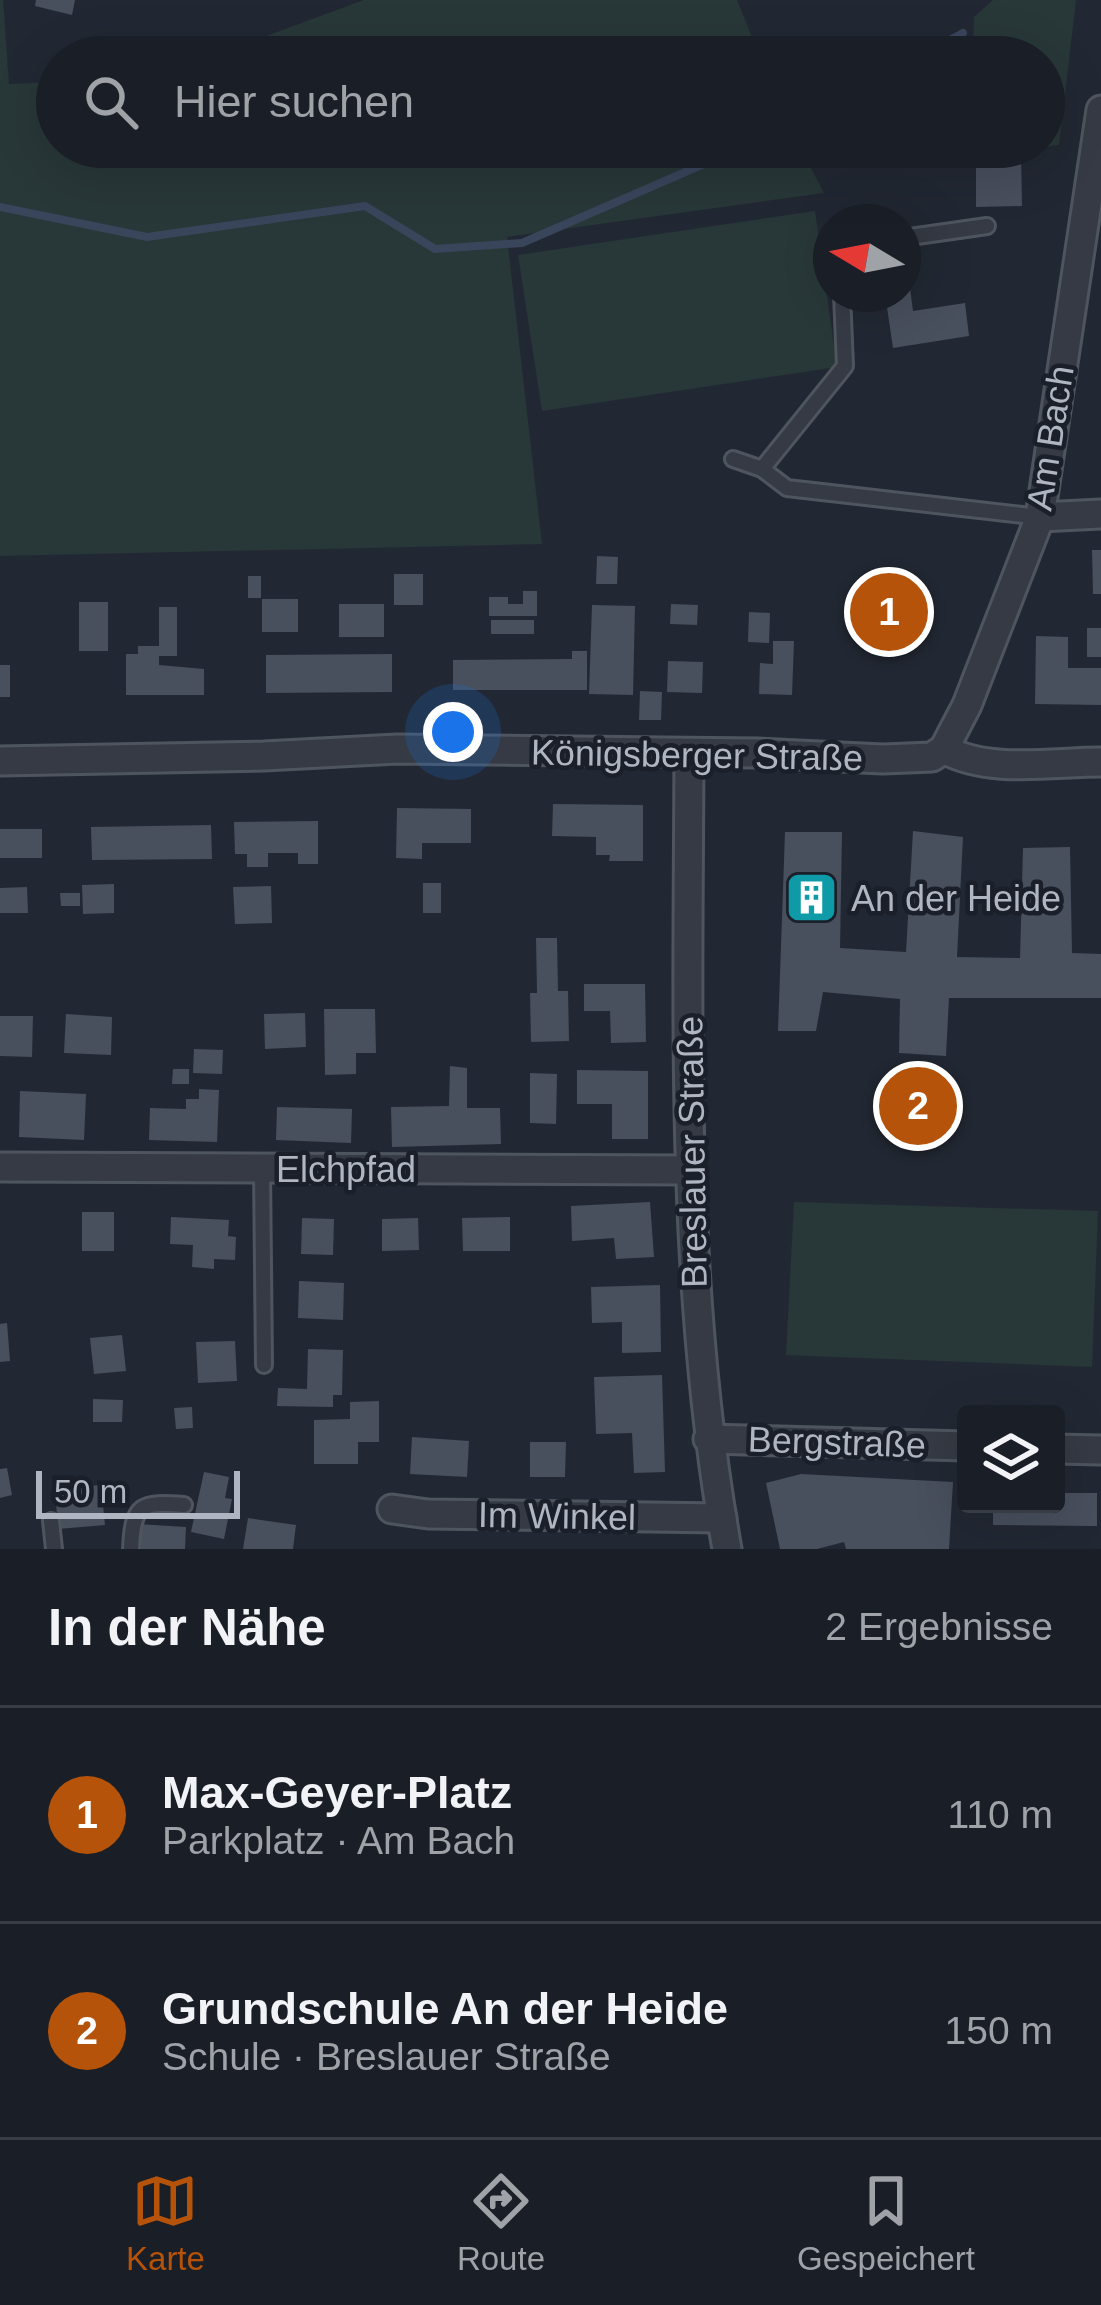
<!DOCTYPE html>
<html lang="de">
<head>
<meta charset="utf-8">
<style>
  :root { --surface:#1a1e26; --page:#272b32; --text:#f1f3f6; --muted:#9fa2a7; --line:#383c43; --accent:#b45309 }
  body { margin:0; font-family:Arial,sans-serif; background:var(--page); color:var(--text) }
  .controls { position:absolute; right:36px; bottom:36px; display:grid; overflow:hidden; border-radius:12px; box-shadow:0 12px 48px #0002 }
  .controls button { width:108px; height:108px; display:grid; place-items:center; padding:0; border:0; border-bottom:3px solid var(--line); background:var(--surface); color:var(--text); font:60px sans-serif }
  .compass { position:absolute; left:813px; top:204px; width:108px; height:108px; border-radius:50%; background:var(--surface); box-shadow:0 12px 48px #0002; rotate:280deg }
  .scale { position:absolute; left:36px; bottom:30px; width:204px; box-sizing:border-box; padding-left:12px; border:6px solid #afb5c1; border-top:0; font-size:33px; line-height:42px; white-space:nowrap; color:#afb5c1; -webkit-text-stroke:9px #1a1f29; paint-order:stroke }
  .you { position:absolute; left:453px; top:732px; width:42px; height:42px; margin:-30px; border:9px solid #fff; border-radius:50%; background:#1a73e8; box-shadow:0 0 0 18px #1a73e833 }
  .badge { display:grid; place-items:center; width:78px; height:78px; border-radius:50%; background:var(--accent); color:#fff; font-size:39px; font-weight:700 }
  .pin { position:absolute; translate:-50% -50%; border:6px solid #fff; box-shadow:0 3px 12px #0006 }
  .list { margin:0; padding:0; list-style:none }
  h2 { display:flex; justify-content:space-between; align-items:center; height:156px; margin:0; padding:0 48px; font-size:51px }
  h2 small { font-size:39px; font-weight:400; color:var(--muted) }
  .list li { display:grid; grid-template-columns:78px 1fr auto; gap:36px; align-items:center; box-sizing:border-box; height:216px; padding:0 48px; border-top:3px solid var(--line) }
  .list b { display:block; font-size:45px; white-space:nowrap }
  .list p { margin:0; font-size:39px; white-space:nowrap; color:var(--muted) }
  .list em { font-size:39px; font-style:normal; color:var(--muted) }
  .icon { flex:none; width:66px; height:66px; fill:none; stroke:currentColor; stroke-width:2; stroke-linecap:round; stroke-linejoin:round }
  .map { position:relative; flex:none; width:1101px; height:1549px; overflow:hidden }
  .search { position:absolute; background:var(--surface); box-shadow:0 12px 48px #0002; left:36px; right:36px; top:36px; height:132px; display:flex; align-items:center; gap:30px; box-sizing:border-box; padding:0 42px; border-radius:66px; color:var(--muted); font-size:45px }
  .sheet { height:588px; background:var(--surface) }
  nav { display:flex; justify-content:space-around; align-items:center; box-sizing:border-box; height:168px; border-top:3px solid var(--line); background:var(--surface); font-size:33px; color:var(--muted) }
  nav a { display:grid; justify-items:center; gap:6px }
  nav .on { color:var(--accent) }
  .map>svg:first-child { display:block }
  .green { fill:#283738 }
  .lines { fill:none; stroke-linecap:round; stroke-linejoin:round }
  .stream { stroke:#39455b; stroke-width:8 }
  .building { fill:#484f5d }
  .service-casing { stroke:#4f555f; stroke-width:20 }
  .minor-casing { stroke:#4f555f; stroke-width:33 }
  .service { stroke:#353a44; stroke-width:14 }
  .minor { stroke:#353a44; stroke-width:27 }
  .labels { text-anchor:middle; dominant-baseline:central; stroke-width:9; stroke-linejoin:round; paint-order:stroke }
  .street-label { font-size:36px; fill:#afb5c1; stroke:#1a1f29 }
  .poi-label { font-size:36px; fill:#afb5c1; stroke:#1a1f29; text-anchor:start }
</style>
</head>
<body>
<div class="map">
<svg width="1101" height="1549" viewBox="0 0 1101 1549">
  <rect width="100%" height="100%" fill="#222833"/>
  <!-- green -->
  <g class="green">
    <polygon points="0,0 3,0 9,84 57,82 57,147 800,147 824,193 507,237 542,544 0,556"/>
    <polygon points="364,0 737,0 760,57 209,57"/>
    <polygon points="993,0 1076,0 1059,145 1044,147 1044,57 973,57 974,17"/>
    <polygon points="815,211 837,367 542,411 518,255"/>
    <polygon points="794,1202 1098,1211 1092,1367 786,1355"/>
  </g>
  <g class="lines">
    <!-- stream -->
    <g class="stream">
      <polyline points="918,57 963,33"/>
      <polyline points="0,207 147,237 365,206 435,249 522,243 743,147"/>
    </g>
  </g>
  <!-- building -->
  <g class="building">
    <polygon points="36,0 75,0 72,15 35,6"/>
    <polygon points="976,154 1021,154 1022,206 976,207"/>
    <polygon points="910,288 913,311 965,303 969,336 893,348 885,294 903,294 903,290"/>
    <polygon points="1092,550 1101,550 1101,594 1093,594"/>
    <polygon points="597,556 618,557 617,584 596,584"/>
    <rect x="394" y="574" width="29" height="31"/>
    <rect x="248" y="576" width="13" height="22"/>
    <polygon points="523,591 537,591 537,616 489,616 489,597 508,597 508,604 523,604"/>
    <rect x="262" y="599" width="36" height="33"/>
    <rect x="79" y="602" width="29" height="49"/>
    <rect x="339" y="604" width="45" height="33"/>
    <polygon points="671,604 698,605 697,625 670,624"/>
    <polygon points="592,605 635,606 633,695 589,694"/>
    <polygon points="159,607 177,607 177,656 159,656 159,665 204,669 204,695 126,695 126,654 138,654 138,646 159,646"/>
    <polygon points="749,612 770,613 769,643 748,642"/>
    <rect x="491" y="620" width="43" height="14"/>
    <rect x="1087" y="628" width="14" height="29"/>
    <polygon points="1036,636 1068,637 1068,668 1101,668 1101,705 1035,704"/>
    <polygon points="773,641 794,641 792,695 759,694 760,663 773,664"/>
    <polygon points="572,651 587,651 587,690 453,690 453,660 572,659"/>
    <polygon points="392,654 392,692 266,693 266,655"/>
    <polygon points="668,661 703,662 702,693 667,692"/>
    <rect x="0" y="665" width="10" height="32"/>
    <polygon points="640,691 662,692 661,720 639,720"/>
    <polygon points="553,804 643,805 643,861 609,861 610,855 596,855 596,837 552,836"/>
    <polygon points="397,808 471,809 471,843 422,843 422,859 396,858"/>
    <polygon points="318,821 318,864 298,864 298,853 268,853 268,867 247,867 247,854 235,854 234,822"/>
    <polygon points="211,825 212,859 92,860 91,827"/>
    <rect x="0" y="829" width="42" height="29"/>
    <polygon points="913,831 963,837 957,957 1020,958 1023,848 1070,847 1072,953 1101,954 1101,998 949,998 946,1056 899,1053 900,999 823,992 816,1031 778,1031 785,832 842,832 840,948 906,952"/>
    <rect x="423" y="883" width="18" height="30"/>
    <polygon points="114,884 114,913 83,914 82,885"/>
    <polygon points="271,886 272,923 235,924 233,887"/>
    <polygon points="27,887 28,913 0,913 0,888"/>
    <polygon points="60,893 80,893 80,906 61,906"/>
    <polygon points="536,938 557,938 558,991 568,991 569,1041 531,1042 530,993 537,993"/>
    <polygon points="584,984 645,984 646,1042 611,1043 610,1011 584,1011"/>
    <polygon points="324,1009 375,1009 376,1053 356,1053 356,1074 325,1075"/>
    <polygon points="305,1013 306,1047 265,1049 264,1014"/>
    <polygon points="66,1014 112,1017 111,1055 64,1053"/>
    <polygon points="0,1016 33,1016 32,1057 0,1056"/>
    <polygon points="194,1049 223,1050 222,1074 193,1073"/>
    <polygon points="450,1066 467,1068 467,1108 500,1108 501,1144 392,1147 391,1107 449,1106"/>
    <polygon points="173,1069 189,1069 189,1084 172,1084"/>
    <polygon points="577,1070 648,1071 648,1139 612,1139 612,1104 577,1104"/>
    <polygon points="530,1073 557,1074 556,1124 530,1123"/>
    <polygon points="199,1089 219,1090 217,1142 149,1140 150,1108 186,1109 186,1099 199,1099"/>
    <polygon points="20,1091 86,1094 84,1140 19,1137"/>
    <polygon points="277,1107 352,1109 351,1143 276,1140"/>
    <polygon points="650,1202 654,1257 616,1259 614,1238 572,1241 571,1206"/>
    <rect x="82" y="1212" width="32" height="39"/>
    <polygon points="171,1217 229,1220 228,1236 236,1237 235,1260 214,1259 214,1269 192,1267 193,1245 170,1244"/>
    <polygon points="510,1217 510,1251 463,1251 462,1218"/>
    <polygon points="302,1218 334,1219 333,1255 301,1254"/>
    <polygon points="418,1218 419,1250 382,1251 382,1219"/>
    <polygon points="299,1281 344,1283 343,1320 298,1318"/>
    <polygon points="660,1285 661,1352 622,1353 622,1322 592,1323 591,1287"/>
    <polygon points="7,1323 10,1361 0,1362 0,1324"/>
    <polygon points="122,1335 126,1371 94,1374 90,1338"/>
    <polygon points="235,1341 237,1381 198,1383 196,1342"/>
    <polygon points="308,1349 343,1350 342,1395 333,1395 333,1407 277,1406 278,1388 307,1389"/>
    <polygon points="662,1375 665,1472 634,1473 632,1433 596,1434 594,1377"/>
    <polygon points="93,1399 123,1400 122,1422 93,1422"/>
    <polygon points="379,1401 379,1442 358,1442 358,1464 314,1464 314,1420 350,1419 350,1402"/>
    <polygon points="192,1407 193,1428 176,1429 174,1408"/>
    <polygon points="412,1437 469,1441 467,1477 410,1474"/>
    <polygon points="530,1442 566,1442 565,1477 530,1477"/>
    <polygon points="7,1468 12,1495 0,1498 0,1469"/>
    <polygon points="204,1472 229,1477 225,1498 232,1499 224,1539 191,1532"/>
    <polygon points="801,1474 953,1482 949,1549 846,1549 844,1542 817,1549 780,1549 766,1483"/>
    <polygon points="101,1485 105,1525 58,1529 55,1489"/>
    <polygon points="1056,1493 1097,1493 1097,1526 993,1525 993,1504 1056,1504"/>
    <polygon points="248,1518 296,1525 293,1549 243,1549"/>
    <polygon points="138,1524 186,1527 185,1549 136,1549"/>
  </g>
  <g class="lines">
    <defs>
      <g id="service">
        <polyline points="903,238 987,226"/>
        <polyline points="733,459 762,469 787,488 1040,517"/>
        <polyline points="762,469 845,366 842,294"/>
        <polyline points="262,1168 264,1365"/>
        <polyline points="51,1521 54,1549"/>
        <path d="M131,1549C133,1503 141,1502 184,1505"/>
      </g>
      <g id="minor">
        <polyline points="1040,517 1101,514"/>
        <polyline points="944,749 967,705 1040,517 1101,110"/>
        <path d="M944,749C988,774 1052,762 1101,762"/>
        <path d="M689,753C688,1019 680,1286 727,1549"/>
        <polyline points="0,761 264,756 397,749 757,753 883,759 932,757 944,749"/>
        <polyline points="0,1167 691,1170"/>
        <polyline points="708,1439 966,1446"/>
        <polyline points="1056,1449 1101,1450"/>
        <polyline points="392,1509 428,1514 722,1518"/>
      </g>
    </defs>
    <!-- service casing -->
    <use href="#service" class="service-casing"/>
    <!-- minor casing -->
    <use href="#minor" class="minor-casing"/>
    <!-- service -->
    <use href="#service" class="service"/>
    <!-- minor -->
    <use href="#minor" class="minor"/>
  </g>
  <!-- icons -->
  <defs>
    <symbol id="building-square" viewBox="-11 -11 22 22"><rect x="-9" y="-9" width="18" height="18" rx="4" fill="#0f9aa8" stroke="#1a1f29"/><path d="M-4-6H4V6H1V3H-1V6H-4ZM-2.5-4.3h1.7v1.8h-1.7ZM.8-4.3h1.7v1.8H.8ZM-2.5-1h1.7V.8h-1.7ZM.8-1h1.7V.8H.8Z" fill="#fff"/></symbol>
  </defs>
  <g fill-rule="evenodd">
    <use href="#building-square" x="782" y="868" width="59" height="59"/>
  </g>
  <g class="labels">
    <!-- street labels -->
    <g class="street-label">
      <text transform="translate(1050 438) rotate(-81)">Am Bach</text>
      <text transform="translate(697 755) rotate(1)">Königsberger Straße</text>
      <text transform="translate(692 1152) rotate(-91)">Breslauer Straße</text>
      <text x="346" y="1169">Elchpfad</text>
      <text transform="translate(837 1442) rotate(2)">Bergstraße</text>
      <text transform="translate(557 1516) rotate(1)">Im Winkel</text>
    </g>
    <!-- poi labels -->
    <g class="poi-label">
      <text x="851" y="898">An der Heide</text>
    </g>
  </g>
</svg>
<div class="controls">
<button><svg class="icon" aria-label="layers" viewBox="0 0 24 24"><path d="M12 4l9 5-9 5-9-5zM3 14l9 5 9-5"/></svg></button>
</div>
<svg class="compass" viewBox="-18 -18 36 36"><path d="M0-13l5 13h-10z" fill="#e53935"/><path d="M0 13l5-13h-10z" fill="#9fa2a7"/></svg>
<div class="scale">50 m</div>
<div class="you"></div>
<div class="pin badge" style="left:889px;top:612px">1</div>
<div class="pin badge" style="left:918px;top:1106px">2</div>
<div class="search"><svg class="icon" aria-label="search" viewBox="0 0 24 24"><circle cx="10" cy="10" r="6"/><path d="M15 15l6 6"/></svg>Hier suchen</div>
</div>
<section class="sheet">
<h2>In der Nähe<small>2 Ergebnisse</small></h2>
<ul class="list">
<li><span class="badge">1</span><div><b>Max-Geyer-Platz</b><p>Parkplatz · Am Bach</p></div><em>110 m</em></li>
<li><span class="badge">2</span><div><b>Grundschule An der Heide</b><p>Schule · Breslauer Straße</p></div><em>150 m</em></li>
</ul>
</section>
<nav>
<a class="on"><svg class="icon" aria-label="map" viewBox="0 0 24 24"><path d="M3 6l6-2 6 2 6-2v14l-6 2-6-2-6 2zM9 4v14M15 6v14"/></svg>Karte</a>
<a><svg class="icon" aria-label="directions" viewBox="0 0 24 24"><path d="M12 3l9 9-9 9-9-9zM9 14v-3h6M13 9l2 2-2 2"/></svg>Route</a>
<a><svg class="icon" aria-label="saved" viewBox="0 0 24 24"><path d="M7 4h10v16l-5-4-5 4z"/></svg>Gespeichert</a>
</nav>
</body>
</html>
